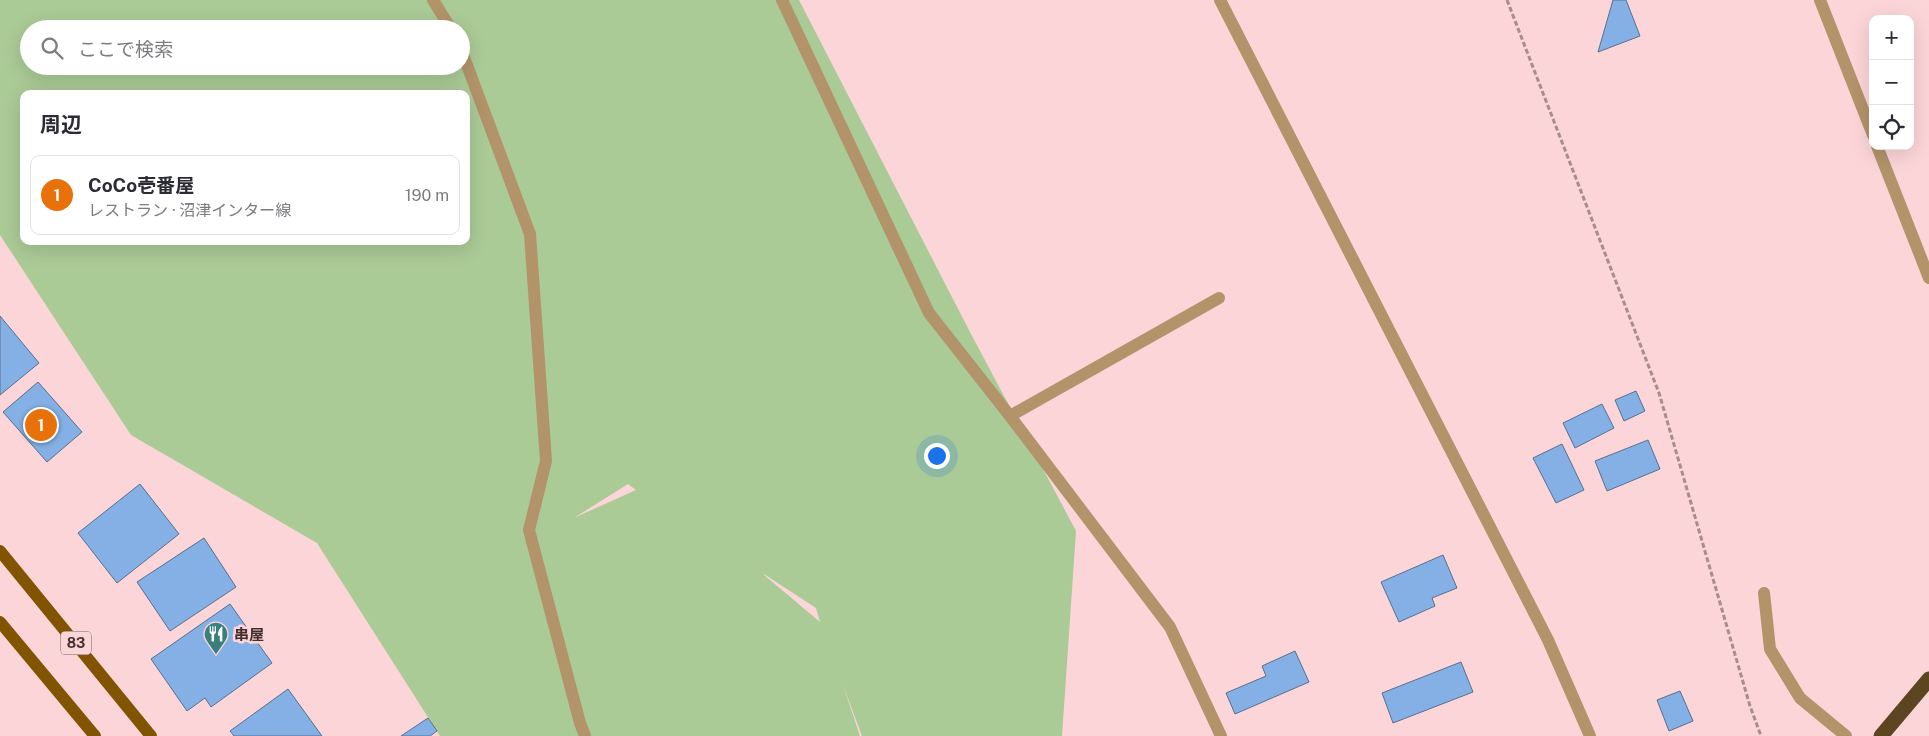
<!DOCTYPE html>
<html lang="ja">
<head>
<meta charset="utf-8">
<style>
  :root { --surface:#fff; --page:#f2f2f3; --text:#2b2b33; --muted:#7c7c81; --line:#e1e1e2; --accent:#d93025 }
  body { margin:0; font-family:"Public Sans","Noto Sans JP",sans-serif; background:var(--page); color:var(--text) }
  .controls { position:absolute; right:15px; top:15px; display:grid; overflow:hidden; border-radius:10px; box-shadow:0 5px 20px #0002 }
  .controls button { width:45px; height:45px; display:grid; place-items:center; padding:0; border:0; border-bottom:1px solid var(--line); background:var(--surface); color:var(--text); font:25px sans-serif }
  .you { position:absolute; left:936px; top:455px; width:18px; height:18px; margin:-12px; border:4px solid #fff; border-radius:50%; background:#1a73e8; box-shadow:0 0 0 8px #1a73e833 }
  .badge { display:grid; place-items:center; width:32px; height:32px; border-radius:50%; background:var(--accent); color:#fff; font-size:16px; font-weight:700 }
  .pin { position:absolute; translate:-50% -50%; border:2px solid #fff; box-shadow:0 1px 5px #0006 }
  .list { margin:0; padding:0; list-style:none }
  h2 { display:flex; justify-content:space-between; align-items:center; height:65px; margin:0; padding:0 20px; font-size:21px }
  h2 small { font-size:16px; font-weight:400; color:var(--muted) }
  .list li { display:grid; grid-template-columns:32px 1fr auto; gap:15px; align-items:center; box-sizing:border-box; height:80px; margin:0 10px 10px; padding:0 10px; border:1px solid var(--line); border-radius:10px }
  .list b { display:block; font-size:19px; white-space:nowrap }
  .list p { margin:0; font-size:16px; white-space:nowrap; color:var(--muted) }
  .list em { font-size:16px; font-style:normal; color:var(--muted) }
  .icon { flex:none; width:28px; height:28px; fill:none; stroke:currentColor; stroke-width:2; stroke-linecap:round; stroke-linejoin:round }
  .map { position:relative; flex:none; width:1929px; height:736px; overflow:hidden }
  .search { position:absolute; background:var(--surface); box-shadow:0 5px 20px #0002; left:20px; top:20px; width:450px; height:55px; display:flex; align-items:center; gap:12px; box-sizing:border-box; padding:0 18px; border-radius:28px; color:var(--muted); font-size:19px }
  .panel { position:absolute; background:var(--surface); box-shadow:0 5px 20px #0002; left:20px; top:90px; width:450px; height:155px; border-radius:10px }
  .map>svg:first-child { display:block }
  .green { fill:#aaca96; fill-rule:evenodd }
  .building { fill:#84b0e5; stroke:#58708d }
  .lines { fill:none; stroke-linecap:round; stroke-linejoin:round }
  .path { stroke:#a98c8e; stroke-width:3; stroke-dasharray:5 2.5; stroke-linecap:butt }
  .minor { stroke:#b2936a; stroke-width:12 }
  .major { stroke:#805400; stroke-width:12 }
  .highway { stroke:#5d4522; stroke-width:15 }
  .labels { text-anchor:middle; dominant-baseline:central; stroke-width:5; stroke-linejoin:round; paint-order:stroke }
  .shield { fill:#fbd5d7; stroke:#7a6263; stroke-width:1 }
  .shield-label { font-size:14px; font-weight:bold; fill:#423031 }
  .poi-label { font-size:15px; font-weight:bold; fill:#423031; stroke:#fbd5d7; text-anchor:start }
</style>
</head>
<body>
<div class="map">
<svg width="1929" height="736" viewBox="0 0 1929 736">
  <rect width="100%" height="100%" fill="#fbd5d7"/>
  <!-- green -->
  <path class="green" d="M0,0H799L972,336L1076,531L1062,736H862L843,685L860,736H440L317,543L131,435L0,235ZM29,29H461V66H29ZM24,94H466V241H24ZM628,484L636,490L576,517L577,516ZM764,574L816,608L820,622L764,575Z"/>
  <!-- building -->
  <g class="building">
    <polygon points="1613,0 1626,0 1640,36 1598,52"/>
    <polygon points="0,316 39,363 0,395"/>
    <polygon points="38,382 82,432 47,462 3,412"/>
    <polygon points="1636,391 1645,411 1624,421 1615,400"/>
    <polygon points="1602,404 1614,428 1575,448 1563,423"/>
    <polygon points="1648,440 1660,469 1607,491 1595,461"/>
    <polygon points="1562,444 1584,490 1556,503 1533,458"/>
    <polygon points="140,484 179,534 117,583 78,533"/>
    <polygon points="204,538 236,587 170,631 137,582"/>
    <polygon points="1443,555 1457,588 1432,598 1435,606 1399,622 1381,582"/>
    <polygon points="230,604 272,663 211,707 205,698 187,711 151,659"/>
    <polygon points="1295,651 1309,682 1235,714 1226,693 1266,676 1262,666"/>
    <polygon points="1461,662 1473,692 1393,723 1382,693"/>
    <polygon points="288,689 322,736 234,736 230,731"/>
    <polygon points="1680,691 1693,721 1669,731 1657,700"/>
    <polygon points="428,718 437,731 430,736 401,736"/>
  </g>
  <g class="lines">
    <!-- path -->
    <polyline class="path" points="1507,0 1659,393 1750,706 1761,736"/>
    <!-- minor -->
    <g class="minor">
      <polyline points="433,0 451,29"/>
      <polyline points="782,0 929,313 1010,416 1170,627 1221,736"/>
      <polyline points="1220,0 1548,640 1590,736"/>
      <polyline points="1820,0 1873,135"/>
      <polyline points="461,49 530,234 546,461 529,530 580,723 585,736"/>
      <polyline points="1877,146 1929,278"/>
      <polyline points="1010,416 1219,298"/>
      <polyline points="1764,593 1770,649 1800,698 1846,736"/>
    </g>
    <!-- major -->
    <g class="major">
      <polyline points="0,551 151,736"/>
      <polyline points="0,622 95,736"/>
    </g>
    <!-- highway -->
    <polyline class="highway" points="1881,736 1929,679"/>
  </g>
  <!-- icons -->
  <defs>
    <symbol id="restaurant-pin" viewBox="-11 -11 22 30"><path d="M0 17L-7.5 6A9.5 9.5 0 1 1 7.5 6Z" fill="#37807e" stroke="#fbd5d7"/><path d="M-5-6h1v4h1v-4h1v4h1v-4h1v5L-1.5 .5V6h-2V.5L-5-1ZM5-6V6H3V1.5H1.5Q1.5-4 5-6Z" fill="#fff"/></symbol>
  </defs>
  <g fill-rule="evenodd">
    <use href="#restaurant-pin" x="202" y="620" width="28" height="38"/>
  </g>
  <g class="labels">
    <!-- shield labels -->
    <rect class="shield" x="61" y="631.5" width="30" height="23" rx="4"/>
    <g class="shield-label">
      <text x="76" y="643">83</text>
    </g>
    <!-- poi labels -->
    <g class="poi-label">
      <text x="234" y="634">串屋</text>
    </g>
  </g>
</svg>
<div class="controls">
<button>+</button>
<button>−</button>
<button><svg class="icon" aria-label="locate" viewBox="0 0 24 24"><circle cx="12" cy="12" r="6"/><path d="M12 2v4M12 18v4M2 12h4M18 12h4"/></svg></button>
</div>
<div class="you"></div>
<div class="pin badge" style="left:41px;top:425px;background:#e8710a">1</div>
<div class="search"><svg class="icon" aria-label="search" viewBox="0 0 24 24"><circle cx="10" cy="10" r="6"/><path d="M15 15l6 6"/></svg>ここで検索</div>
<section class="panel">
<h2>周辺<small></small></h2>
<ul class="list">
<li><span class="badge" style="background:#e8710a">1</span><div><b>CoCo壱番屋</b><p>レストラン · 沼津インター線</p></div><em>190 m</em></li>
</ul>
</section>
</div>
</body>
</html>
